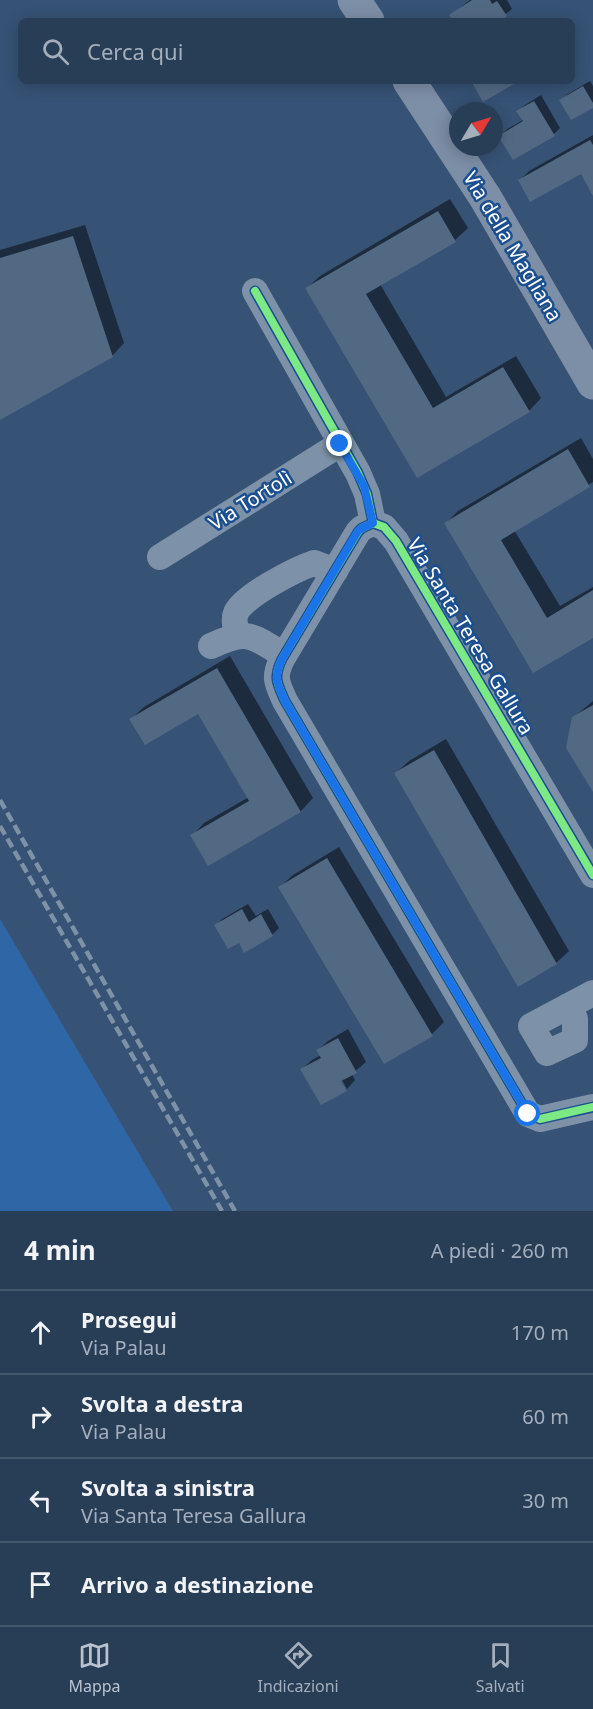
<!DOCTYPE html>
<html lang="it">
<head>
<meta charset="utf-8">
<style>
  :root { --surface:#283e57; --page:#30455d; --text:#f1f3f6; --muted:#a5aeba; --line:#44576d; --accent:#b9c2ce }
  body { margin:0; font-family:"Noto Sans",sans-serif; background:var(--page); color:var(--text) }
  .compass { position:absolute; left:449px; top:102px; width:54px; height:54px; border-radius:50%; background:var(--surface); box-shadow:0 3px 15px #0003; rotate:52deg }
  .stop { position:absolute; width:18px; height:18px; margin:-14px; border:4px solid #1a73e8; border-radius:50%; background:#fff }
  .stop.end { background:#1a73e8; border-color:#fff; box-shadow:0 2px 6px #0008 }
  .list { margin:0; padding:0; list-style:none }
  h2 { display:flex; justify-content:space-between; align-items:center; height:78px; margin:0; padding:0 24px; font-size:26px }
  h2 small { font-size:20px; font-weight:400; color:var(--muted) }
  .list li { display:grid; grid-template-columns:39px 1fr auto; gap:18px; align-items:center; box-sizing:border-box; height:84px; padding:0 24px; border-top:2px solid var(--line) }
  .list b { display:block; font-size:22px; white-space:nowrap }
  .list p { margin:0; font-size:20px; white-space:nowrap; color:var(--muted) }
  .list em { font-size:20px; font-style:normal; color:var(--muted) }
  .icon { flex:none; width:33px; height:33px; fill:none; stroke:currentColor; stroke-width:2; stroke-linecap:round; stroke-linejoin:round }
  .map { position:relative; flex:none; width:593px; height:1211px; overflow:hidden }
  .search { position:absolute; background:var(--surface); box-shadow:0 3px 15px #0003; left:18px; right:18px; top:18px; height:66px; display:flex; align-items:center; gap:15px; box-sizing:border-box; padding:0 21px; border-radius:9px; color:var(--muted); font-size:22px }
  .sheet { height:414px; background:var(--surface) }
  nav { display:flex; justify-content:space-around; align-items:center; box-sizing:border-box; height:84px; border-top:2px solid var(--line); background:var(--surface); font-size:16px; color:var(--muted) }
  nav a { display:grid; justify-items:center; gap:3px }
  nav .on { color:var(--accent) }
  .map>svg:first-child { display:block }
  .park { fill:#2f66a5 }
  .shadow { fill:#0007 }
  .building { fill:#526984 }
  .lines { fill:none; stroke-linecap:round; stroke-linejoin:round }
  .minor { stroke:#7d92a8; stroke-width:26 }
  .major { stroke:#7d8ea7; stroke-width:33 }
  .rail { stroke:#7e92a7; stroke-width:4.5; stroke-dasharray:10 4.5; stroke-linecap:butt }
  .cycleway-casing { stroke:#1b4f8f; stroke-width:11 }
  .cycleway { stroke:#7ce984; stroke-width:8 }
  .route { stroke:#1a73e8; stroke-width:8 }
  .labels { text-anchor:middle; dominant-baseline:central; stroke-width:5; stroke-linejoin:round; paint-order:stroke }
  .street-label { font-size:20px; fill:#fff; stroke:#1b4f8f }
</style>
</head>
<body>
<div class="map">
<svg width="593" height="1211" viewBox="0 0 593 1211">
  <rect width="100%" height="100%" fill="#365274"/>
  <!-- park -->
  <polygon class="park" points="0,919 173,1211 0,1211"/>
  <!-- shadow -->
  <g class="shadow">
    <polygon points="470,0 507,0 512,9 497,21 455,21 451,15"/>
    <polygon points="590,81 593,86 593,106 561,100 568,94"/>
    <polygon points="541,95 560,128 554,134 500,136 507,129 523,120 518,111 525,105"/>
    <polygon points="593,135 593,193 581,172 520,180 529,171"/>
    <polygon points="450,199 468,228 455,240 380,284 446,397 516,356 541,398 529,411 418,476 307,288 320,276"/>
    <polygon points="85,225 124,343 112,356 0,418 0,250"/>
    <polygon points="581,438 593,459 593,482 514,530 560,606 593,587 593,636 534,671 446,523 458,511"/>
    <polygon points="230,656 313,798 301,811 209,864 192,836 204,823 249,797 199,712 131,719 144,707"/>
    <polygon points="593,701 593,789 573,718"/>
    <polygon points="446,739 569,951 556,963 396,773 409,761"/>
    <polygon points="339,847 444,1022 432,1034 280,887 293,875"/>
    <polygon points="248,904 256,916 268,909 279,928 273,934 245,951 239,941 216,926 222,919"/>
    <polygon points="348,1029 366,1062 352,1074 355,1080 347,1089 339,1074 336,1076 344,1089 347,1089 322,1103 302,1069 312,1060 321,1055 318,1050 328,1041"/>
  </g>
  <!-- building -->
  <g class="building">
    <polygon points="472,0 490,0 492,4 497,1 507,16 500,21 453,21 449,15"/>
    <polygon points="471,81 519,81 483,102"/>
    <polygon points="583,86 593,103 593,108 571,120 559,100"/>
    <polygon points="534,101 555,136 513,160 498,136 523,121 516,111"/>
    <polygon points="590,140 593,145 593,196 581,174 530,202 518,180"/>
    <polygon points="438,211 456,242 366,294 433,408 503,367 530,412 417,478 305,288"/>
    <polygon points="73,236 113,357 0,420 0,258"/>
    <polygon points="568,449 590,487 501,540 547,618 593,590 593,638 533,673 444,523"/>
    <polygon points="217,668 301,812 208,866 190,835 249,801 198,714 145,745 129,719"/>
    <polygon points="593,705 593,792 566,748 572,717"/>
    <polygon points="434,750 557,964 518,987 394,773"/>
    <polygon points="327,858 433,1036 384,1064 278,887"/>
    <polygon points="242,909 249,922 261,914 273,936 244,953 239,943 228,949 214,925"/>
    <polygon points="338,1038 357,1073 341,1081 347,1091 321,1105 300,1069 321,1058 316,1050"/>
  </g>
  <g class="lines">
    <!-- minor -->
    <g class="minor">
      <polyline points="255,291 358,473 367,494 373,523"/>
      <path d="M373,523L362,528L358,532L282,659C273,678 277,683 285,701L528,1114L540,1119L593,1107"/>
      <polyline points="373,523 384,527 396,541 593,875"/>
      <polyline points="160,557 340,444"/>
      <path d="M237,636C236,629 233,619 236,613C243,596 296,569 314,563L335,571"/>
      <path d="M211,646C249,628 251,636 284,655"/>
      <polyline points="568,1006 575,1019 575,1040 547,1053 531,1026 593,993"/>
    </g>
    <!-- major -->
    <g class="major">
      <polyline points="354,0 368,21"/>
      <polyline points="409,81 485,197 593,383"/>
    </g>
    <!-- rail -->
    <g class="rail">
      <polyline points="0,800 235,1211"/>
      <polyline points="0,826 222,1211"/>
    </g>
    <defs>
      <g id="cycleway">
        <polyline points="255,291 358,473 367,494 373,523"/>
        <path d="M373,523L362,528L358,532L282,659C273,678 277,683 285,701L528,1114L540,1119L593,1107"/>
        <polyline points="373,523 384,527 396,541 593,875"/>
      </g>
    </defs>
    <!-- cycleway casing -->
    <use href="#cycleway" class="cycleway-casing"/>
    <!-- cycleway -->
    <use href="#cycleway" class="cycleway"/>
  </g>
  <g class="lines">
    <!-- route -->
    <path class="route" d="M340,444L364,486L373,523L362,528L358,531L282,659C273,678 277,683 285,701L528,1114"/>
  </g>
  <g class="labels">
    <!-- street labels -->
    <g class="street-label">
      <text transform="translate(513 246) rotate(59)">Via della Magliana</text>
      <text transform="translate(250 500) rotate(-32)">Via Tortolì</text>
      <text transform="translate(471 636) rotate(59)">Via Santa Teresa Gallura</text>
    </g>
  </g>
</svg>
<svg class="compass" viewBox="-18 -18 36 36"><path d="M0-13l5 13h-10z" fill="#e53935"/><path d="M0 13l5-13h-10z" fill="#a5aeba"/></svg>
<div class="stop" style="left:528px;top:1114px"></div>
<div class="stop end" style="left:340px;top:444px"></div>
<div class="search"><svg class="icon" aria-label="search" viewBox="0 0 24 24"><circle cx="10" cy="10" r="6"/><path d="M15 15l6 6"/></svg>Cerca qui</div>
</div>
<section class="sheet">
<h2>4 min<small>A piedi · 260 m</small></h2>
<ul class="list">
<li><svg class="icon" aria-label="ahead" viewBox="0 0 24 24"><path d="M12 20V5M6 11l6-6 6 6"/></svg><div><b>Prosegui</b><p>Via Palau</p></div><em>170 m</em></li>
<li><svg class="icon" aria-label="right" viewBox="0 0 24 24"><path d="M7 20v-9h11M14 6l5 5-5 5"/></svg><div><b>Svolta a destra</b><p>Via Palau</p></div><em>60 m</em></li>
<li><svg class="icon" aria-label="left" viewBox="0 0 24 24"><path d="M17 20v-9H6M10 6l-5 5 5 5"/></svg><div><b>Svolta a sinistra</b><p>Via Santa Teresa Gallura</p></div><em>30 m</em></li>
<li><svg class="icon" aria-label="arrive" viewBox="0 0 24 24"><path d="M6 21V4h12l-3 4 3 4H6"/></svg><div><b>Arrivo a destinazione</b></div></li>
</ul>
</section>
<nav>
<a class="on"><svg class="icon" aria-label="map" viewBox="0 0 24 24"><path d="M3 6l6-2 6 2 6-2v14l-6 2-6-2-6 2zM9 4v14M15 6v14"/></svg>Mappa</a>
<a><svg class="icon" aria-label="directions" viewBox="0 0 24 24"><path d="M12 3l9 9-9 9-9-9zM9 14v-3h6M13 9l2 2-2 2"/></svg>Indicazioni</a>
<a><svg class="icon" aria-label="saved" viewBox="0 0 24 24"><path d="M7 4h10v16l-5-4-5 4z"/></svg>Salvati</a>
</nav>
</body>
</html>
